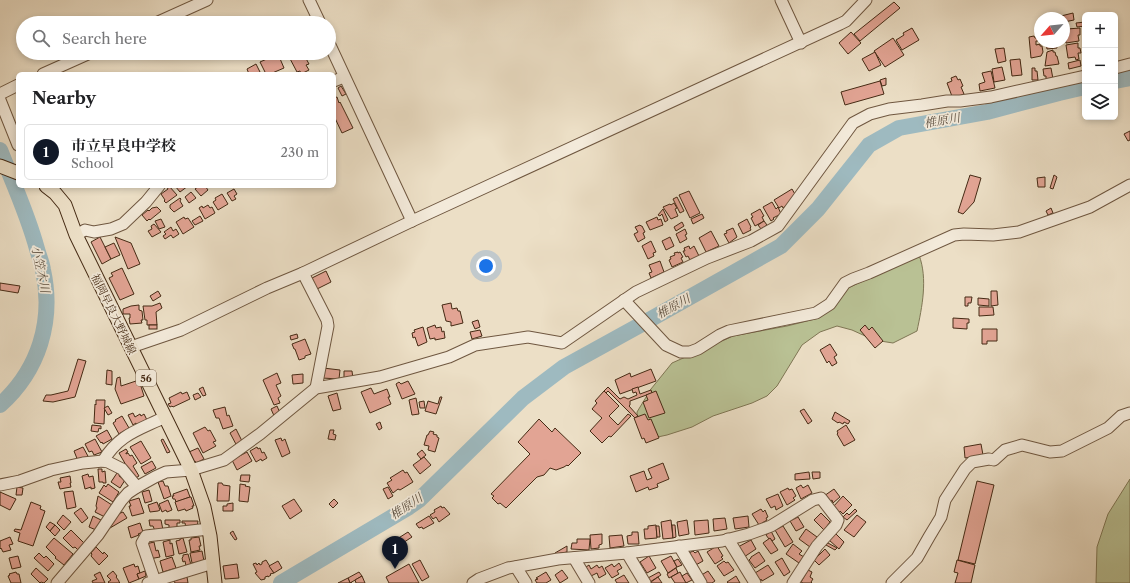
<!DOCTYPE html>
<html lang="en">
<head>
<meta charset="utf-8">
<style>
  :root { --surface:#fff; --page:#f2f2f2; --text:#202124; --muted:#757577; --line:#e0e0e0; --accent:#111827 }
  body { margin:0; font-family:"Libre Caslon Text","Noto Serif JP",serif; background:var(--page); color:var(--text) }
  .controls { position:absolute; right:12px; top:12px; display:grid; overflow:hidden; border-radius:6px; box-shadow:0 2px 6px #0003 }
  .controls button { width:36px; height:36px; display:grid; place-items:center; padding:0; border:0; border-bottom:1px solid var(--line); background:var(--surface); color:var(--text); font:20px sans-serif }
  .compass { position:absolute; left:1034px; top:12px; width:36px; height:36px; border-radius:50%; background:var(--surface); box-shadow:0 2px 6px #0003; rotate:243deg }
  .you { position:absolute; left:486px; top:266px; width:14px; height:14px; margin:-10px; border:3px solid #fff; border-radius:50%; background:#1a73e8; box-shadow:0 0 0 6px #1a73e833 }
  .badge { display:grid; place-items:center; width:26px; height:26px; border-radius:50%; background:var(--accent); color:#fff; font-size:13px; font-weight:700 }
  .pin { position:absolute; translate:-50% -33px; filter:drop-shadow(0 1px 2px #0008) }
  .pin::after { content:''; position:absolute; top:21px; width:14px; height:12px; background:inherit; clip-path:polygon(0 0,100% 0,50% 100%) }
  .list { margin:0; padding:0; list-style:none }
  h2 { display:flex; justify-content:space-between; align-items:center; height:52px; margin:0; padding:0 16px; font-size:17px }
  h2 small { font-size:13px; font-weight:400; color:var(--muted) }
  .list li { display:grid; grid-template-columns:26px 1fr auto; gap:12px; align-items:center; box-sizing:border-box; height:56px; margin:0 8px 8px; padding:0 8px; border:1px solid var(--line); border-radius:6px }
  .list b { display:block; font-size:15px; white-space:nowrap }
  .list p { margin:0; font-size:13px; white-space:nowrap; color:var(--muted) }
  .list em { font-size:13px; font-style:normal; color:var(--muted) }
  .icon { flex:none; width:22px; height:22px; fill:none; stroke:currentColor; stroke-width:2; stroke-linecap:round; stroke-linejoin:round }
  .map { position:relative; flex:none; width:1130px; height:583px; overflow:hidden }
  .search { position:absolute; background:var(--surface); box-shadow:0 2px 6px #0003; left:16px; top:16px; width:320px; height:44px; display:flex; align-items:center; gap:10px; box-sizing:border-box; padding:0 14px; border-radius:22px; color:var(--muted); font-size:15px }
  .panel { position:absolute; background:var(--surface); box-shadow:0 2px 6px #0003; left:16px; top:72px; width:320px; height:116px; border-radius:6px }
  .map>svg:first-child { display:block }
  .green { fill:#b9c194; stroke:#7f7654 }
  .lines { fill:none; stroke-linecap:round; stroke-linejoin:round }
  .river { stroke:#9ebac0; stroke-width:16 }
  .building { fill:#e2a494; stroke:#452a14 }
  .minor-casing { stroke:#6f5740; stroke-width:13 }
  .major-casing { stroke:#452a14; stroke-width:15 }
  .minor { stroke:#f3eada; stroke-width:11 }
  .major { stroke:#ecdfc6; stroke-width:13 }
  .labels { text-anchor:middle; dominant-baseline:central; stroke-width:3.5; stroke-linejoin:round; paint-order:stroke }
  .shield { fill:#f3eada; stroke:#79644f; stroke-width:1 }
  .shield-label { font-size:10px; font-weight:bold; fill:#452a14 }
  .street-label { font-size:11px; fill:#452a14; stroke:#f3eada }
  .water-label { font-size:12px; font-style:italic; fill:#5b4e3f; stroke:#f3eada }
</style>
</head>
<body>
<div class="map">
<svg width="1130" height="583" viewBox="0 0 1130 583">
  <rect width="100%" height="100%" fill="#ecdfc6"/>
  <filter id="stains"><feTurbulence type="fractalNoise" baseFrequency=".005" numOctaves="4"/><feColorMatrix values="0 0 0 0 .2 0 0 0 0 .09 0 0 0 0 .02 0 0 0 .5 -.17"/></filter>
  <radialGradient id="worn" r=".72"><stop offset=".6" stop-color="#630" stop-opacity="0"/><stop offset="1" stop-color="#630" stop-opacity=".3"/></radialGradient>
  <!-- green -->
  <g class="green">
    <path d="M919,255C928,279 922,307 917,331L893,343L874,340L852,330L837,326L820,332L802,345L777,386L767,396L752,403L713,416L692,427L667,435L653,438L638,426L637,412L651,389L672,363L733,336L787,326L819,318L848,288Z"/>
    <polygon points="1130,479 1130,583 1096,583 1097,547 1108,514"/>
  </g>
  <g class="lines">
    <!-- river -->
    <g class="river">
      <polyline points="1115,81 1130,78"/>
      <path d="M0,150C13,183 28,215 37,249C39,256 42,263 43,270C54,321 39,370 0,405"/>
      <polyline points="281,583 409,507 419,500 523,398 564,367 642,324 781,246 818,209 869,145 899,128 987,112 1059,93 1085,87"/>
    </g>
  </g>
  <!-- building -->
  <g class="building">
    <polygon points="894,2 900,8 860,41 854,34"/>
    <polygon points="1073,13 1074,20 1064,22 1064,18 1062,18 1061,16"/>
    <polygon points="1085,22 1085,26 1077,27 1076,23"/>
    <polygon points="912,28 919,40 902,50 896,40 904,35 903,33"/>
    <polygon points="1080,28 1080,35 1078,35 1079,41 1066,43 1065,36 1067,36 1067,29"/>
    <polygon points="851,32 861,43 848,54 839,43"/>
    <polygon points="1034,36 1035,38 1037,38 1038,41 1036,41 1036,45 1040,44 1040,46 1042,46 1043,52 1041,56 1031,58 1029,37"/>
    <polygon points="893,38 904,55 885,67 874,51"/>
    <polygon points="1046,42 1056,42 1057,48 1047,49"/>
    <polygon points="1078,43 1078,48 1080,48 1081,53 1078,53 1079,59 1076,60 1075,57 1068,58 1066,45"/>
    <polygon points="1004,48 1006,61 998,63 995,49"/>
    <polygon points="1053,50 1053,52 1055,52 1056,56 1057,56 1059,64 1045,66 1047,52"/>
    <polygon points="875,52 881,65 869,71 862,59"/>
    <polygon points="287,53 303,53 309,64 306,65 309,70 301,74 300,71 297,72"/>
    <polygon points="278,54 284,68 270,74 266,74 260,62"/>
    <polygon points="1020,59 1022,75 1012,76 1010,60"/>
    <polygon points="1080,60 1081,66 1069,69 1068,63"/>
    <polygon points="256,64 261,74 249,74 247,69"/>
    <polygon points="1002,67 1005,80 994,82 992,69"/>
    <polygon points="1032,68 1035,68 1035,71 1037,71 1038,80 1032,80"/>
    <polygon points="1051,68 1053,79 1046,81 1046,76 1044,76 1043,69"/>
    <polygon points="991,71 995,88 980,91 979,84 985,82 982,73"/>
    <polygon points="956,76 958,80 960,79 963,86 961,87 964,94 953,99 947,83 952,81 951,78"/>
    <polygon points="886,78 886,85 882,86 880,80"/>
    <polygon points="880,81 884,94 845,105 841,92"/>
    <polygon points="341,86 346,94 342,96 338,88"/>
    <polygon points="337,97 339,103 340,102 353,128 342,133 334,116 334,98"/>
    <polygon points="1130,131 1130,140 1128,141 1124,134"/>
    <polygon points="970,175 981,178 974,202 963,214 958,212"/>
    <polygon points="1054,175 1057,177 1053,189 1050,188"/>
    <polygon points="1045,177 1045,187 1038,187 1037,178"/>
    <polygon points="168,186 169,186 177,195 166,203 164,201 165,200 161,194 168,189 167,187"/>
    <polygon points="175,186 188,186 180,192"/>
    <polygon points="199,186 205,186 208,190 201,196 195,189"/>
    <polygon points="234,189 237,194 234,196 236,199 232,201 227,193"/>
    <polygon points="792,189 796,196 794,200 783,208 782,206 779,208 774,200"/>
    <polygon points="689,191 700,213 690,218 679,195"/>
    <polygon points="191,192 196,198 189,203 185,197"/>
    <polygon points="222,194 228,204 218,210 213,202 216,200 215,198"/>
    <polygon points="677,197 684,211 680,213 673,199"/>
    <polygon points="180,198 181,199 180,201 183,206 174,212 170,208 170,205"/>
    <polygon points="772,202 776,209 778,207 781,214 773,218 774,219 771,221 763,207"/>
    <polygon points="674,203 677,208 675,209 678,216 671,219 663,207 670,204 671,205"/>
    <polygon points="208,205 210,208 212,207 215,213 205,219 199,208 202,206 203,208"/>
    <polygon points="157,207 161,211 150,220 149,219 147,221 142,215 148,210 149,211 152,208"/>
    <polygon points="1051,208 1053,213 1048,215 1046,211"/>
    <polygon points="663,209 668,220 665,222 662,214 660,216 658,215"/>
    <polygon points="760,209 764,216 762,217 764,221 755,226 751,218 753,217 751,214"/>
    <polygon points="702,214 704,218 693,224 691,219"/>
    <polygon points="200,216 203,221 195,225 192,221"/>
    <polygon points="184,217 185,219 188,218 194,227 183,234 176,222"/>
    <polygon points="657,217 658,220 661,219 663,225 650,230 646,222"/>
    <polygon points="161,219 165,227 159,229 155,221"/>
    <polygon points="747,219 751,227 750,228 751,230 743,234 738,224"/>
    <polygon points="764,221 767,225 761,229 758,225"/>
    <polygon points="682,222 684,226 676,231 674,227"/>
    <polygon points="154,224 161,232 152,237 148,231 152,229 151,226"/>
    <polygon points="640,225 641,226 642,226 645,232 643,233 645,238 638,242 634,234 638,232 635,227"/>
    <polygon points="171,227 173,231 176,229 179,234 173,238 171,235 165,239 163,236 166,234 164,232"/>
    <polygon points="733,228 737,237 729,243 724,234 727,233 726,231"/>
    <polygon points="685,229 687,234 685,235 687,239 680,243 676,234"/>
    <polygon points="711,231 719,246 706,252 699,238"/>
    <polygon points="100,237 111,259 102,264 91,242"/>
    <polygon points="115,237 131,243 140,264 128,269"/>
    <polygon points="670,237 674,246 666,250 662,241"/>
    <polygon points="651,241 656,252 653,253 654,256 648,259 642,246"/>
    <polygon points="114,243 120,255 111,259 105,247"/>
    <polygon points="689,246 690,249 694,246 699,256 690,260 688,256 686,257 683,251 685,251 684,248"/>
    <polygon points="678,252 678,253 680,252 683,257 681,258 683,262 672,267 669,260 671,259 670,257 675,255 674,253"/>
    <polygon points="660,261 664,272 651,278 649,273 652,272 649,265"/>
    <polygon points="122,268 134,294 120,300 109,278 113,276 111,273"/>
    <polygon points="326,271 331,282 317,289 312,278"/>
    <polygon points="0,283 20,286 18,293 0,290"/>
    <polygon points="158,291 161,296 153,301 150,296"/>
    <polygon points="991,291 997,291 998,305 991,306"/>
    <polygon points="965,297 972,297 971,303 968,303 968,306 965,306"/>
    <polygon points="978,298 989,299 989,306 978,305"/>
    <polygon points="160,303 162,308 156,312 157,325 147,325 147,320 145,320 143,306 152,306"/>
    <polygon points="451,303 452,309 457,308 458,311 460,311 463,323 451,326 451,322 446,321 442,305"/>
    <polygon points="139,305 139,310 142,311 143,320 141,320 142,323 130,324 129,318 130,318 130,314 123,314 123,309 131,306"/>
    <polygon points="979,307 993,307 994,315 979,316"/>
    <polygon points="953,318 969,319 969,323 967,323 967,329 953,328"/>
    <polygon points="478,320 480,327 475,329 472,322"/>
    <rect x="149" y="325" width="8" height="4"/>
    <polygon points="435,325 436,328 441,327 442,332 444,331 445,338 435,340 435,338 430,339 427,328"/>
    <polygon points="865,325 869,330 872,327 883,341 875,348 860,330"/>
    <polygon points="423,327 427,342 418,346 415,337 413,338 412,333 415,332 414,330"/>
    <polygon points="982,329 997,329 997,341 987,341 987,344 982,344"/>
    <polygon points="480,330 482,336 472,339 470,332"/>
    <polygon points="297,334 298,338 291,340 290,336"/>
    <polygon points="305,339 311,354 305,356 305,358 299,360 295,349 294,349 292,344"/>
    <polygon points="830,344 837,355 834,357 837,363 832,366 829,361 827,363 820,350"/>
    <polygon points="78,359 86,361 75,397 53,402 43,401 46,395 51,395 68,391"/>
    <polygon points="323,368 340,370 339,379 322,378"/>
    <polygon points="651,369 656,381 620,394 615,380 630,373 631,377"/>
    <polygon points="107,370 112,371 112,385 106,384"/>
    <polygon points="344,371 352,371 353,379 344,380"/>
    <polygon points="277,373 281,383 276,385 281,396 278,398 280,403 274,405 263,380"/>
    <polygon points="303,374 303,383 293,384 292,375"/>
    <polygon points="120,377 121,386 139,380 144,396 121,404 115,389 117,378"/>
    <polygon points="408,381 415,394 402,399 396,384 399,382 401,384"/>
    <polygon points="203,387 206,395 203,396 199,389"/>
    <polygon points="608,387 620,399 624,397 628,399 637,395 636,392 633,393 632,389 638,387 640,394 651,390 652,393 630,401 630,405 629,406 638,416 635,418 608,391 606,393 604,391"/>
    <polygon points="371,388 374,394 387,389 390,397 388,397 391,404 370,413 361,392"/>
    <polygon points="604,391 619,406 609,416 618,425 628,414 631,416 611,437 609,436 602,443 590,431 602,418 592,409 597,403 595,401"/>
    <polygon points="656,391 665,413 649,418 643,402 648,400 646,395"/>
    <polygon points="181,392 182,394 187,392 190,399 173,407 172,406 170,407 168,404 171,403 169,398"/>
    <polygon points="198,393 201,397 195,400 193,395"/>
    <polygon points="337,393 341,409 333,411 328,396"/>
    <polygon points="440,397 442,397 436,414 425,411 428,401 438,404"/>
    <polygon points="416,398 419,414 412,415 409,400"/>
    <polygon points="96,400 105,400 104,424 94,423 95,404 96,405"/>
    <polygon points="424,401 425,408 420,408 419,402"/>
    <polygon points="108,406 112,413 108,415 104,408"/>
    <polygon points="277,406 280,413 275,418 271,409"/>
    <polygon points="225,407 227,416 229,415 233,426 223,429 219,418 216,418 213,410"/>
    <polygon points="804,409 812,421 808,424 800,411"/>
    <polygon points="835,412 850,421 848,424 844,422 843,424 839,422 838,423 832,419"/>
    <polygon points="133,413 135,417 140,414 141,416 144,414 147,420 137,425 136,423 133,425 128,415"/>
    <polygon points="645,414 648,420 651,419 659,438 646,443 644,438 642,439 634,418"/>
    <polygon points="122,416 129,428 119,434 113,423 116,421 115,420"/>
    <polygon points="539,419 552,432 555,428 581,453 568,466 567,465 564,467 556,470 550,468 544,475 537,477 506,508 500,503 498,504 492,498 494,496 491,494 530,454 518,442"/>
    <polygon points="380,422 382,428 379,430 376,424"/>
    <polygon points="92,425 101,426 101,429 99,428 98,432 91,431"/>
    <polygon points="846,425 855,440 844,446 837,434 838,433 837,431"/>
    <polygon points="205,427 208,431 210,430 216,441 213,442 216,446 203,453 193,433"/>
    <polygon points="236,429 244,445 238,448 230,433"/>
    <polygon points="107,430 112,439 103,444 102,442 101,443 96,436"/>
    <polygon points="330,430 334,430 333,434 336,435 335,440 328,439"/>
    <polygon points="430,431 434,432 433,434 437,435 437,437 439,438 435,452 428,450 429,446 424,445 427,435 428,435"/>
    <polygon points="281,438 282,441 285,439 290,453 282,457 275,440"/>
    <polygon points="95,439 102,452 94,455 92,451 89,452 85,444"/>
    <polygon points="163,439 170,452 167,453 161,440"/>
    <polygon points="141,441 151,458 141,464 130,447"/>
    <polygon points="981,444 983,455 965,458 964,447"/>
    <polygon points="83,447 89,458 78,461 74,451"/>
    <polygon points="257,447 258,449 260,448 262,453 264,452 267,458 262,461 261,459 256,462 250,451"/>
    <polygon points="198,448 204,459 196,463 195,461 194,462 189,452"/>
    <polygon points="126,449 128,452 126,453 126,454 128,453 130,456 132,455 137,463 133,466 139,476 134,479 119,453"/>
    <polygon points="422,450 426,455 421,459 417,454"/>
    <polygon points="247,452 252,461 237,470 232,460"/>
    <polygon points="424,457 431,465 420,474 413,465"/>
    <polygon points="152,461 156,468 145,474 141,467"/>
    <polygon points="663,463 669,479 657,484 658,487 649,490 648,487 636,492 630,476 644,471 647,480 652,478 648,469"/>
    <polygon points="98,469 102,469 102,472 105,471 106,483 103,483 103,482 99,482"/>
    <polygon points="403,470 405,473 407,472 413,482 400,490 398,489 393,493 387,483 392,480 390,478"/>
    <polygon points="809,472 810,479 795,480 795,474"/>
    <polygon points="812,472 820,472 820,478 813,479"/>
    <polygon points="117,473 120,474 119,476 125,480 120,488 111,482"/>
    <polygon points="88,474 89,477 93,476 95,488 91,489 91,487 85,489 82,476"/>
    <polygon points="241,475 250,475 249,482 240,481"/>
    <polygon points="70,476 71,483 70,483 71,487 60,489 58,482 61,482 60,478"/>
    <polygon points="163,481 165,486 168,486 171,496 164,499 158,482"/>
    <polygon points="977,481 994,485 975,564 958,560"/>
    <polygon points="218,483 222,483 223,485 230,486 229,501 217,501"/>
    <polygon points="108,484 119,492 113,502 99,493 104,485 106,487"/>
    <polygon points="240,484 246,485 245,486 250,487 248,502 239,501"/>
    <polygon points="801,485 803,488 808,485 812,493 801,499 796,488"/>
    <polygon points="17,487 23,488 22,495 16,495"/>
    <polygon points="388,487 393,496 388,499 383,489"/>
    <polygon points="788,488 789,490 792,489 796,496 793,498 795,500 787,505 780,492"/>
    <polygon points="187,489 190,497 176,502 175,499 173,499 172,496 174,496 173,494"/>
    <polygon points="834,489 840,497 833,503 832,500 829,502 824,496"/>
    <polygon points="149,490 152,501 145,503 142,492"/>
    <polygon points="73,491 76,507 67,509 64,492"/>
    <polygon points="0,492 16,499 10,510 0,505"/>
    <polygon points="778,494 783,506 776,510 775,506 771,508 766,499"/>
    <polygon points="98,496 112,505 105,517 95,512 97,508 96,506"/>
    <polygon points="843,496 852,505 843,514 840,511 839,513 833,507"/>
    <polygon points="190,497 191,497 194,506 192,506 193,508 186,511 185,509 178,511 175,502"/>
    <polygon points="139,498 144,513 132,516 129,506 131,506 129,501"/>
    <polygon points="294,499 302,511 290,519 282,506"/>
    <polygon points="334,499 338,503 333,508 329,504"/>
    <polygon points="168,500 172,510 167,512 166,510 162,512 159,504"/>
    <polygon points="31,502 41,506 40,509 45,511 33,546 18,541 20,533 14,531 15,529 21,530"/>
    <polygon points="157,502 160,510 158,511 150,512 148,505"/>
    <polygon points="233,503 233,511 223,511 223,506 227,506 227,504"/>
    <polygon points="441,506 442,508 444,507 450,514 439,522 436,517 433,519 430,515 435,512 434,510"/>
    <polygon points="81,508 88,518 82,523 74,513"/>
    <polygon points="761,509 763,512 765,510 768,517 766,518 767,520 759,525 752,514"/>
    <polygon points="855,509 857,511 847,520 843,517 847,513 849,515"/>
    <polygon points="123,512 127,518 110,528 118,514"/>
    <polygon points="821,513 830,522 824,530 814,520"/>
    <polygon points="63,515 71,522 64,530 57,523"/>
    <polygon points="857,515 866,522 854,537 844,530"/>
    <polygon points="93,516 101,520 96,530 89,527"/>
    <polygon points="429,516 434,523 423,529 422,527 419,528 416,524"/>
    <polygon points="748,516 749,527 735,529 733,518"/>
    <polygon points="798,517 804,527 796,531 790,521"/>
    <polygon points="725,518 727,529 714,531 713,519"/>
    <polygon points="149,520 161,520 163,530 155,531 153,526 150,526"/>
    <polygon points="165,520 180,520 180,523 177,523 177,528 169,529 169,525 165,524"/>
    <polygon points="671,520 673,538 663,539 661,522"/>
    <polygon points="687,520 689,534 679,536 677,522"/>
    <polygon points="708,520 709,533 695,535 694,521"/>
    <polygon points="182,521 198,521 197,527 186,528 185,523 182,523"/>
    <polygon points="50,522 55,525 50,531 46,527"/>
    <polygon points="140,523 143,532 138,534 139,535 131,538 128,527"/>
    <polygon points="55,525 60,530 55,536 50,531"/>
    <polygon points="656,525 657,538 645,539 644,529 648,529 648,526"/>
    <polygon points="672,525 675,525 676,537 673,538"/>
    <polygon points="656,526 659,526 660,537 657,537"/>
    <polygon points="783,526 793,542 785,547 775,530"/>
    <polygon points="806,529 817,537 810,547 799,539"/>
    <polygon points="71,530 85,544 78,550 75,547 73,548 63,538"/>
    <polygon points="233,531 237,539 235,540 230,533"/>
    <polygon points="771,531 775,539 772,541 770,538 769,539 766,535"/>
    <polygon points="408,532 412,537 398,546 396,543 399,542 397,539"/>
    <polygon points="632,532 638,532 639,544 628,544 627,536 632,535"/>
    <polygon points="835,533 844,542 839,549 829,540"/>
    <polygon points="602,534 602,544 599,545 599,548 591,549 590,535"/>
    <polygon points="622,535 624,546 610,548 609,536"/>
    <polygon points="10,537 13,544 9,545 11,550 3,552 1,548 0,549 0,541"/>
    <polygon points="199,537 201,546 199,546 200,550 191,552 189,540 191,540 191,538"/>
    <polygon points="54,538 73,554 64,565 55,558 56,557 46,547"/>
    <polygon points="183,538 187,552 179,554 176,541 180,540 180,539"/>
    <polygon points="770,538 778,550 771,554 763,543"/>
    <polygon points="577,539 590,539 589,550 571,549 572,543 577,543"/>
    <polygon points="170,540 170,544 172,543 174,555 166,557 163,542"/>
    <polygon points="751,540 756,549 744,557 738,547"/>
    <polygon points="154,542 156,551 158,550 160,557 149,559 146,544"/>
    <polygon points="828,543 837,548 835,550 826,545"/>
    <polygon points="793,544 802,551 799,554 804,557 799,563 786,554"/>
    <polygon points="567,546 567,552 556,554 555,553"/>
    <polygon points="717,546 723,556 721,557 723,559 715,564 707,552"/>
    <polygon points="96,547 103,554 104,552 108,556 99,565 91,556 92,554 91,553"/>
    <polygon points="825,549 830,555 819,565 814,560"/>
    <polygon points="202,551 204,561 192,563 190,553"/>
    <polygon points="693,551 695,553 698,551 703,561 694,566 687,554"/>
    <polygon points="759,552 765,561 755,568 749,560 751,558 751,557"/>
    <polygon points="39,553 44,558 46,556 54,564 48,571 34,558"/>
    <polygon points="188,554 191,565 186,566 185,561 183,562 182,558 183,557 183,555"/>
    <polygon points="18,556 21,567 12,569 9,558"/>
    <polygon points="649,556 656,568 647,573 640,562"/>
    <polygon points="671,556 677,567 668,573 661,561"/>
    <polygon points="172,557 176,568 163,572 160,561"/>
    <polygon points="782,558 790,572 784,576 775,562"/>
    <polygon points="678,559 682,565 677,567 674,561"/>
    <polygon points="266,560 274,573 270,574 271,575 268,577 268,576 265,577 265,579 261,580 255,573 257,572 253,564 256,563 257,565 259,563 260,565 262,564 262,562"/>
    <polygon points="420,560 429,577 422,581 412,564"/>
    <polygon points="957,560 975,565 971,583 955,583 958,573 954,572"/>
    <polygon points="278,561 282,568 274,573 269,566"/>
    <polygon points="724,561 726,563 728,562 734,570 724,576 717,566"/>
    <polygon points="619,563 622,568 617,571 619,574 612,578 605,568 612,564 614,567"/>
    <polygon points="134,564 135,567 138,566 140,573 137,574 139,579 129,583 123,568"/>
    <polygon points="237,564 239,578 225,579 223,566"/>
    <polygon points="409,564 419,583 389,583 386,577"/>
    <polygon points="589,565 591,569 597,565 599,568 602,566 606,574 599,578 597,573 591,576 586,567"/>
    <polygon points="768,565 774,574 762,581 761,579 759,581 755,573"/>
    <polygon points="36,568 48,579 44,583 41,582 40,583 31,574"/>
    <polygon points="676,568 678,573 669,578 667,574"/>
    <polygon points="562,570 568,578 560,583 555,575"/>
    <polygon points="808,570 812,572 810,577 813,579 811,582 812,583 803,583 801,582"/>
    <polygon points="113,571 117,576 116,577 119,581 119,582 120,583 109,583 108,582 111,580 107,576"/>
    <polygon points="145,571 146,576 139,579 137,574"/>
    <polygon points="708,571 715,581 712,583 704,583 700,576"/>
    <polygon points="16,572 17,574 19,574 21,583 11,583 8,576 10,575 9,574"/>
    <polygon points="100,572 105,583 93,583 92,581 97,579 94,575"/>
    <polygon points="359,572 362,576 350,583 348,578"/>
    <polygon points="546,572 551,580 546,583 537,583 535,580 538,579 536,578"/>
    <polygon points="659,572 661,575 650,582 648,578"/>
    <polygon points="680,572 682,576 687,583 675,583 671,577"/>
    <polygon points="687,573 692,580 686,583 682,576"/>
    <polygon points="624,575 629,583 617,583 615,580"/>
    <polygon points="362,576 365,583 356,583 355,580"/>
    <polygon points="736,576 740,583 728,583 727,582"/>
    <polygon points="187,577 188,583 175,583 174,581"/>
    <polygon points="658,577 662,583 651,583 651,582"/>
    <polygon points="348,578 350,583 351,582 352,583 338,583"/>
  </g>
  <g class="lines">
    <defs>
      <g id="minor">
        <polyline points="309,0 320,23"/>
        <polyline points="781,0 801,43"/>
        <polyline points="156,23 207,0"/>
        <polyline points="329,43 412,221"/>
        <polyline points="1115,68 1130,64"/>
        <polyline points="43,74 90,53"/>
        <polyline points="334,81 344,77"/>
        <polyline points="0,94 18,85"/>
        <polyline points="0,100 18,145"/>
        <polyline points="76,235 85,230 94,232 111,229 123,224 146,202 159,186"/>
        <polyline points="303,273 327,320 328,326 316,388"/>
        <polyline points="624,300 666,345 681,352 690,352 698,349 720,335 729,331 816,313 830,304 845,283 853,279 869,273 954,235 964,234 993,235 1019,232 1090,207 1130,185"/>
        <polyline points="131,347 181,330 267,288 303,273 412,221 840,24 846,21 866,0"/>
        <path d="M103,461C119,434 139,430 165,417"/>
        <polyline points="0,485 20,481 51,470 83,463 103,461 108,462 122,469 137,487"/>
        <polyline points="728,539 755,583"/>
        <polyline points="679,546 701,583"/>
        <polyline points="627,553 645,583"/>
        <polyline points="574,558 589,583"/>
        <polyline points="516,567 526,583"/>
        <polyline points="155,581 142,543 146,536 209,529"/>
        <polyline points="57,583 98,535 121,501 128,493 137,487 155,477 166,472 191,470 224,460 260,434 316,388 380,377 449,357 475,345 528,337 562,343 636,292 707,258 751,241 778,226 853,123 870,114 889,109 922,105 947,101 960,101 991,97 1085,76"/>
        <polyline points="148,583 213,563"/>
        <polyline points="473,583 479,579 508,568 558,559 627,553 722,541 749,534 771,526 813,500 821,498 838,520 836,525 817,546 793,583"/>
        <polyline points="892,583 917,558 929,537 941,517 945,500 965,469 972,462 989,459 994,460 1005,450 1022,445 1050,452 1062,451 1108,428 1121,416 1130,413"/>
      </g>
      <g id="major">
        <polyline points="0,166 18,173"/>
        <polyline points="46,186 55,193 65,205 76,235 191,470 204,507 210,536 215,583"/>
      </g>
    </defs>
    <!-- minor casing -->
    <use href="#minor" class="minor-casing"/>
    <!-- major casing -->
    <use href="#major" class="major-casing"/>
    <!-- minor -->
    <use href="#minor" class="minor"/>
    <!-- major -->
    <use href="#major" class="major"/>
  </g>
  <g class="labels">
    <!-- shield labels -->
    <rect class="shield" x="136" y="370" width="20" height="16" rx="3"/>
    <g class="shield-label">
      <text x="146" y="378">56</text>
    </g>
    <!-- street labels -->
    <g class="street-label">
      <text transform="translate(114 314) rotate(64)">福岡早良大野城線</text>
    </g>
    <!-- water labels -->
    <g class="water-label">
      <text transform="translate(942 120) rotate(-10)">椎原川</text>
      <text transform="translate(41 269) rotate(78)">小笠木川</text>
      <text transform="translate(673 306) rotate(-29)">椎原川</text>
      <text transform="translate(406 506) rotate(-34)">椎原川</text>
    </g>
  </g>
  <rect width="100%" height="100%" filter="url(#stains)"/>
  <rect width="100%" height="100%" fill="url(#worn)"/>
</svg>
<div class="controls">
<button>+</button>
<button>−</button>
<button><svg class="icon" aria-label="layers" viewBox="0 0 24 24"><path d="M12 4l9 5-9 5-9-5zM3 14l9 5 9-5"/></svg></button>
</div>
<svg class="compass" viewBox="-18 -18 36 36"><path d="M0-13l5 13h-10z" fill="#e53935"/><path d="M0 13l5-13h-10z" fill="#757577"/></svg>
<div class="you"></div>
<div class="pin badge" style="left:395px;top:569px">1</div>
<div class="search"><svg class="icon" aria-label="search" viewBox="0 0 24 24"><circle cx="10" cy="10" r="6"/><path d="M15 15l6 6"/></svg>Search here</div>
<section class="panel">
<h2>Nearby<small></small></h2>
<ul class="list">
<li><span class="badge">1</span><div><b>市立早良中学校</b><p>School</p></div><em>230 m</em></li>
</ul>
</section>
</div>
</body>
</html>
